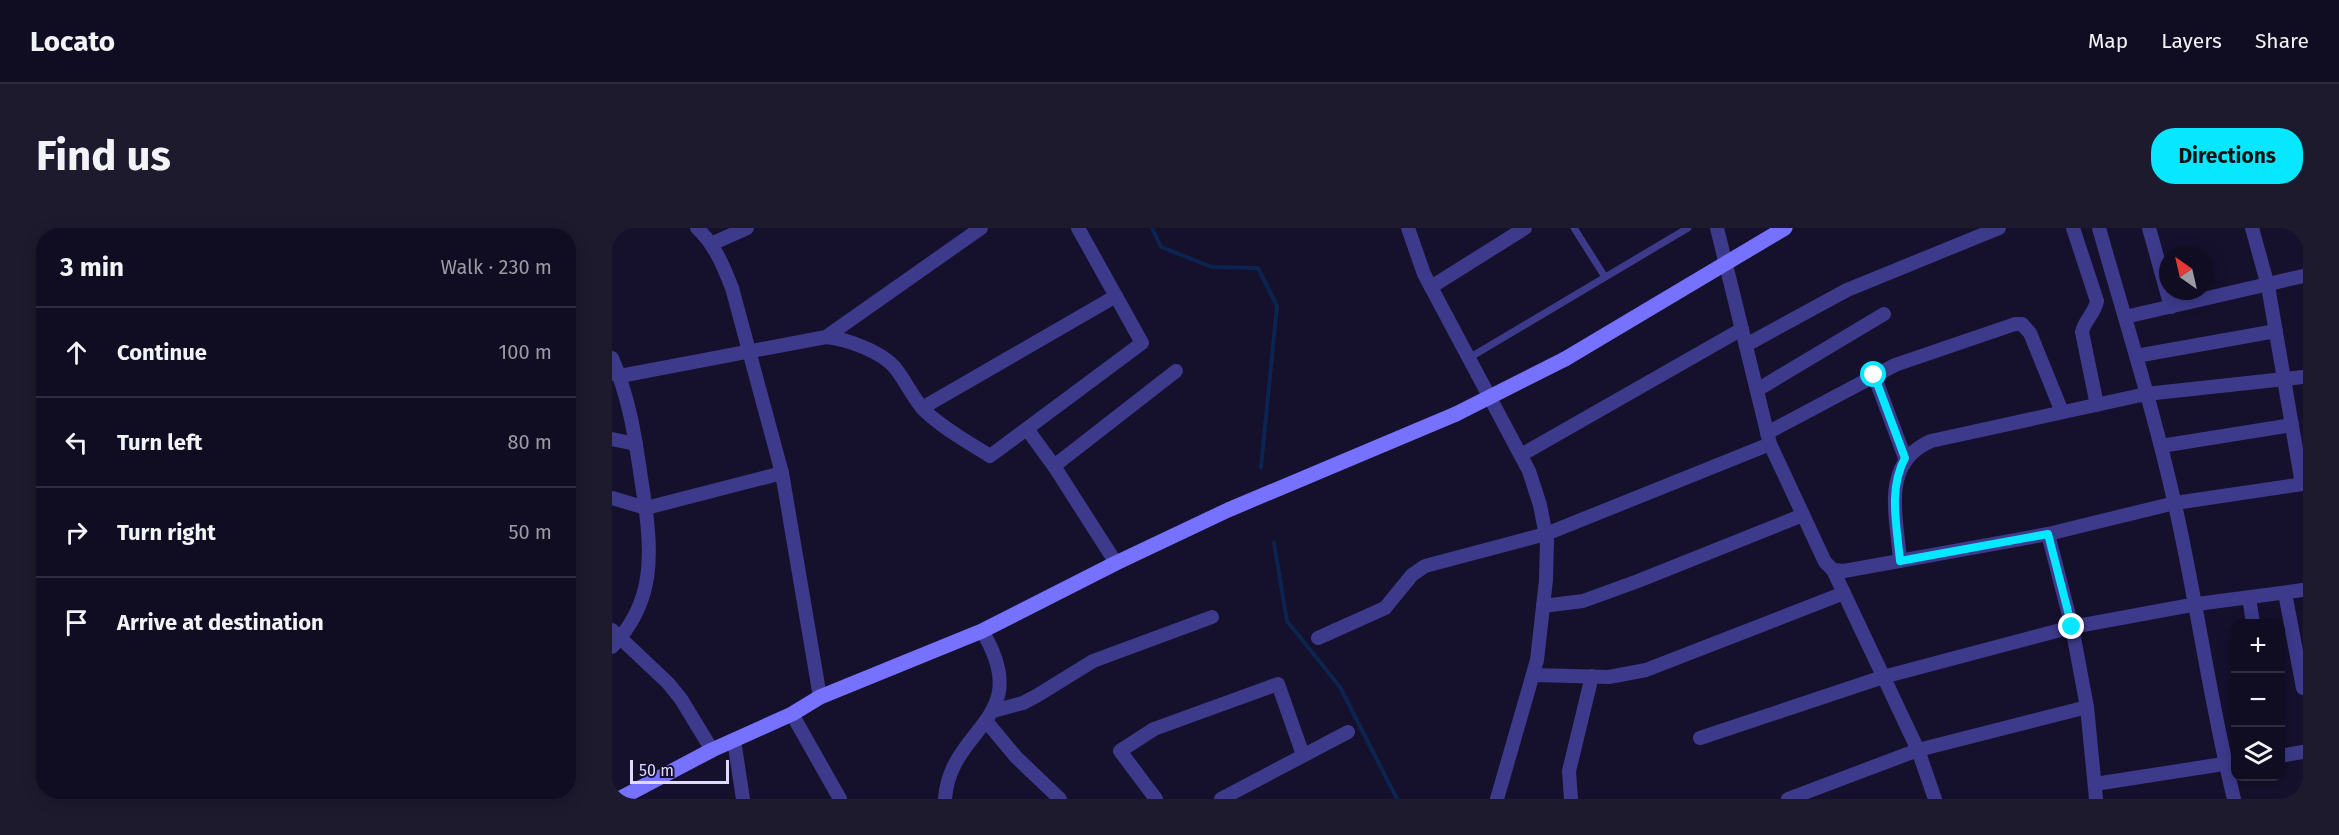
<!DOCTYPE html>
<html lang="en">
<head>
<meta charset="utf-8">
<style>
  :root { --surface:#100c21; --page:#1e1a2e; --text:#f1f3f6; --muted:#9c9ba5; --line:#302c3f; --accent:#07e7ff }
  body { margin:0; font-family:"Fira Sans",sans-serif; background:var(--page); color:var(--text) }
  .controls { position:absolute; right:18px; bottom:18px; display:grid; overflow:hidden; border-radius:12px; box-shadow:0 3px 15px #0003 }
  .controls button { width:54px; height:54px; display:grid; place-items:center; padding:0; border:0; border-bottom:2px solid var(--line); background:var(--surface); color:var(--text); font:30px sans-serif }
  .compass { position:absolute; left:1547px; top:18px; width:54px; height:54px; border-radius:50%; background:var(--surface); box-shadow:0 3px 15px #0003; rotate:326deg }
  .scale { position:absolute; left:18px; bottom:15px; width:99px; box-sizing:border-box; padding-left:6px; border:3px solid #dfdbff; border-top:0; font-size:16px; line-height:21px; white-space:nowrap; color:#dfdbff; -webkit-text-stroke:4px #15102c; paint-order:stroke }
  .stop { position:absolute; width:18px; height:18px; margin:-14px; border:4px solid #07e7ff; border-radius:50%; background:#fff }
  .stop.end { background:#07e7ff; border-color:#fff; box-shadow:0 2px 6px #0008 }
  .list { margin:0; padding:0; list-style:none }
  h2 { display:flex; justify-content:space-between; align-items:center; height:78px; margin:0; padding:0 24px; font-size:26px }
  h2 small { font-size:20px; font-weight:400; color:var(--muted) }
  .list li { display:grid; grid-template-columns:39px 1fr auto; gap:18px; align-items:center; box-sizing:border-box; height:90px; padding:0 24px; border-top:2px solid var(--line) }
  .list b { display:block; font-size:22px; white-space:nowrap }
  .list em { font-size:20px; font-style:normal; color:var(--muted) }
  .icon { flex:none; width:33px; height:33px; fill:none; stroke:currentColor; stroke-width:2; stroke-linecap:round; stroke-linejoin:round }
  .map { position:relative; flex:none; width:1691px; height:571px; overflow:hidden; border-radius:24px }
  header { display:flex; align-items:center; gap:36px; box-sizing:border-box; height:84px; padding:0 30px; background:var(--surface); border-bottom:2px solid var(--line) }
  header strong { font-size:28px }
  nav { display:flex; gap:33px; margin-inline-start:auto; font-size:21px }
  .intro { display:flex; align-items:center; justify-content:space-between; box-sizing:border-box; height:144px; padding:0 36px }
  h1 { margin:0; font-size:42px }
  .button { padding:15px 27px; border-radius:24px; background:var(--accent); color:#111; font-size:21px; font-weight:700 }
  main { display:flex; gap:36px; padding:0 36px }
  aside { flex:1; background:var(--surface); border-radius:24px; box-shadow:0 3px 15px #0003 }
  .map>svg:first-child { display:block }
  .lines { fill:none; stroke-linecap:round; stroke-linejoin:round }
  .stream { stroke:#0b2550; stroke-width:4 }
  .lane { stroke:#3d3a8c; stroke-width:7 }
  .street { stroke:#3d3a8c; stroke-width:14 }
  .secondary { stroke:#7672ff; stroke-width:15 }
  .secondary-bridge { stroke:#7672ff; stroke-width:15 }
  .route { stroke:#07e7ff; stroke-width:8 }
</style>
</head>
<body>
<header>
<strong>Locato</strong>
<nav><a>Map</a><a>Layers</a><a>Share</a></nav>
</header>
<div class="intro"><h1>Find us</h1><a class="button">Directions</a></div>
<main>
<aside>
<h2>3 min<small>Walk · 230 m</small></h2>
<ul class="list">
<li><svg class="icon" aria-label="ahead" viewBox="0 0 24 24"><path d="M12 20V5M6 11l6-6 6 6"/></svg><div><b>Continue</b></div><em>100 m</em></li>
<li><svg class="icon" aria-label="left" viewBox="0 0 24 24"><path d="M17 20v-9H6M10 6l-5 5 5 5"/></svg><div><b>Turn left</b></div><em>80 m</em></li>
<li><svg class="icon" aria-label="right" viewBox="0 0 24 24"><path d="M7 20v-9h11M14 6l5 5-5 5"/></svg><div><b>Turn right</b></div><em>50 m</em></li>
<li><svg class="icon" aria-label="arrive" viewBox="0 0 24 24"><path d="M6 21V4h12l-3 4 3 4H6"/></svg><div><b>Arrive at destination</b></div></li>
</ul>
</aside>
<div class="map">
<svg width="1691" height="571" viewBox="0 0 1691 571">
  <rect width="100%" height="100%" fill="#15102c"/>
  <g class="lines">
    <!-- stream -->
    <g class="stream">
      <polyline points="540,0 549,19 600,39 646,40 665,78 649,239"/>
      <polyline points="662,315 675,393 728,459 785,571"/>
    </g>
    <!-- lane -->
    <g class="lane">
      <polyline points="962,0 993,49"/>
      <polyline points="857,130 1076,0"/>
    </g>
    <!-- street -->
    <g class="street">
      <path d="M85,0C103,17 111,37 120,60L170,245L208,469"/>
      <polyline points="796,0 812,46 917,243 928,277 935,313 934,352 925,432 885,571"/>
      <polyline points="1105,0 1158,216 1213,334 1221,342 1232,343 1436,306 1563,275 1691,256"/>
      <path d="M1461,0L1485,73C1483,85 1472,93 1470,104L1485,177"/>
      <path d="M1487,0C1513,92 1542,183 1563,277C1585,374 1598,474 1622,571"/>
      <polyline points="1537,0 1559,79"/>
      <polyline points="1640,0 1656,58 1690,256"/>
      <polyline points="99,16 135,0"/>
      <polyline points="819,59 913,0"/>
      <polyline points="1513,89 1691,48"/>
      <polyline points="214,109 369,0"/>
      <polyline points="1134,117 1235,62 1387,0"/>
      <polyline points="1524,128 1664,103"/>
      <path d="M0,130C17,169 23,208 29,250C34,282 40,318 35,350C31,376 18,400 0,419"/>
      <path d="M0,145L8,148L214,109C235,111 271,124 284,141C295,155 301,171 313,183C332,201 356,214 378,228L530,115L466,0"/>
      <polyline points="1262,147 1293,230"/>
      <polyline points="1145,162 1272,86"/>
      <polyline points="310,180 504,68"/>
      <polyline points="415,201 442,238 504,335"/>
      <polyline points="1155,205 1283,137 1403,96 1410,96 1418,105 1450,184"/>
      <polyline points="0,211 24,216"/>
      <polyline points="1549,218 1680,197"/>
      <polyline points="909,227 1130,101"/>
      <polyline points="442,238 564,143"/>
      <polyline points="0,270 34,280 170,245"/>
      <polyline points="1436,306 1460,399 1475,479 1484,571"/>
      <path d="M1288,333C1285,288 1268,235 1319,213L1534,166L1691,149"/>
      <polyline points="1221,342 1306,522 1323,571"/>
      <polyline points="1673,365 1691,460"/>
      <polyline points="1637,370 1641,395"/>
      <polyline points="931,378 971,373 1026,353 1191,287"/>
      <polyline points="0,402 56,455 69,471 100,522"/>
      <polyline points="706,410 773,380 800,347 813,338 934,306 1158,216"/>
      <polyline points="921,447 997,449 1034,442 1232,365"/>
      <polyline points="381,483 411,475 426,467 481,433 600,389"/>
      <polyline points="180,486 228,571"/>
      <polyline points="374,493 404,529 448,571"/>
      <polyline points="1088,510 1271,449 1460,399 1585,376 1691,362"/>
      <polyline points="122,512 131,571"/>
      <polyline points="1668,528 1691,524"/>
      <polyline points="1483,556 1624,534"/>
      <path d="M333,571C338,498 424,492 370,403"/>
      <polyline points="544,571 508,523 542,501 666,456 691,527"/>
      <polyline points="609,571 736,504"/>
      <polyline points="959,571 957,543 980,448"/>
      <polyline points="1176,571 1306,522 1475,479"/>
    </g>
    <!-- secondary -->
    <g class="secondary">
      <polyline points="953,131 1173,0"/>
      <polyline points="7,571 100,522 180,486 208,469 370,403 504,335 616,282 844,186"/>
    </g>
    <!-- secondary-bridge -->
    <polyline class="secondary-bridge" points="844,186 953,131"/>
  </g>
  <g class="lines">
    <!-- route -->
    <path class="route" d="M1262,147L1293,230C1276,261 1285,299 1288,333L1436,306L1460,399"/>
  </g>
</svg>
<div class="controls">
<button>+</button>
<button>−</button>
<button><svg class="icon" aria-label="layers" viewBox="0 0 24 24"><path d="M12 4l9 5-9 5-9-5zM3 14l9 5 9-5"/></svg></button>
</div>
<svg class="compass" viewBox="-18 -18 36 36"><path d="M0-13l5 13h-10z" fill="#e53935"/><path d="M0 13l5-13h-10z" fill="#9c9ba5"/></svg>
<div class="scale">50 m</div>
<div class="stop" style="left:1262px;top:147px"></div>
<div class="stop end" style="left:1460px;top:399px"></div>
</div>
</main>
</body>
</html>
